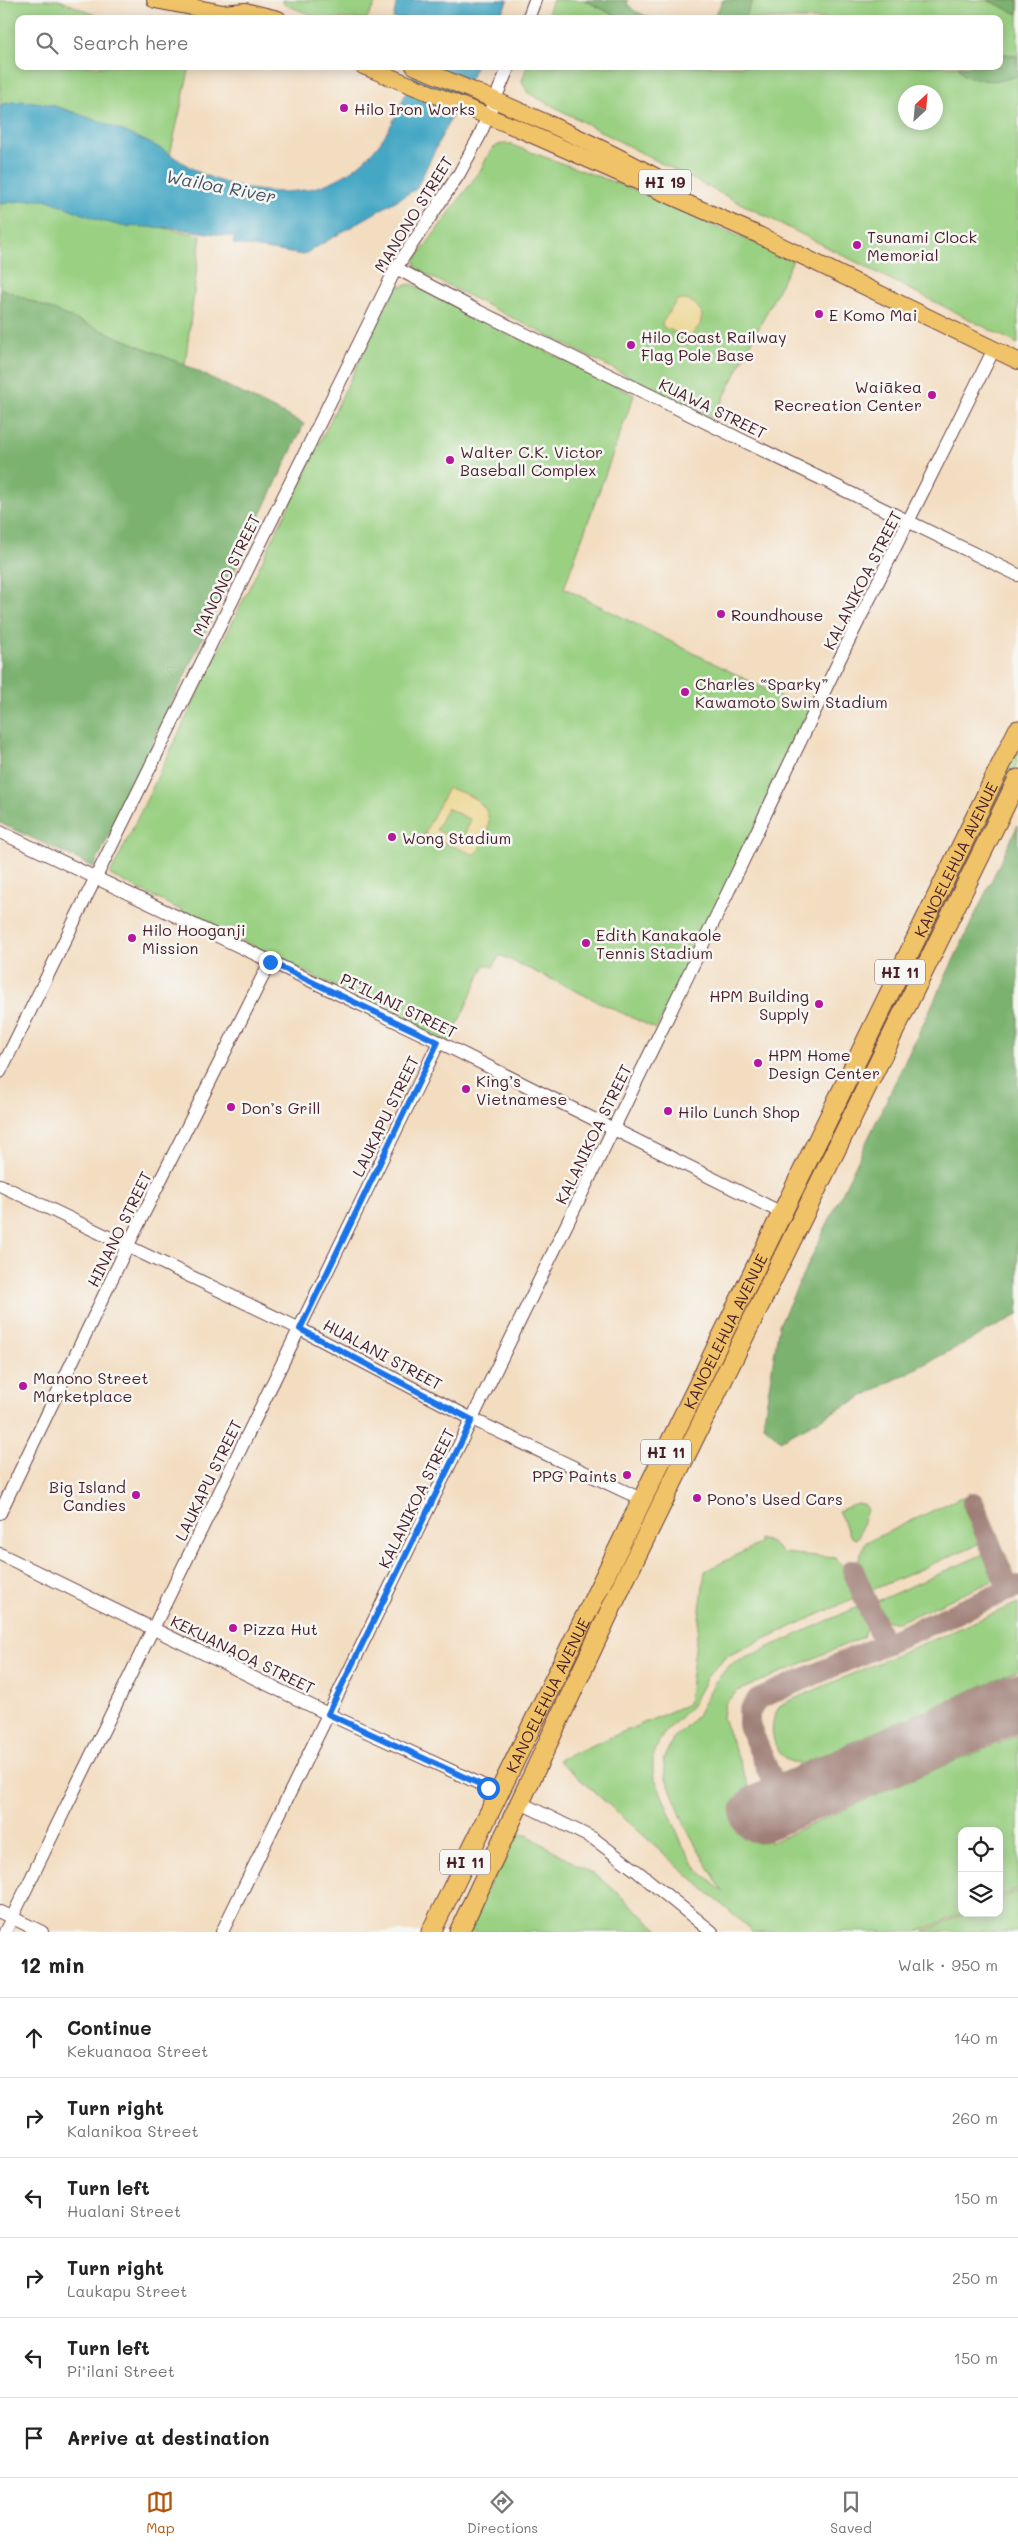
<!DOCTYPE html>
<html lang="en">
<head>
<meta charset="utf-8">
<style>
  :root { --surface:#fff; --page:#f6f6f6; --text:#222; --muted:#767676; --line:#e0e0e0; --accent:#b45309 }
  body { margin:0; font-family:Mali,sans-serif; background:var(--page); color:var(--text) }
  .controls { position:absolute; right:15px; bottom:15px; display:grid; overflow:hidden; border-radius:10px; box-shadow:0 2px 12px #0003 }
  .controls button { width:45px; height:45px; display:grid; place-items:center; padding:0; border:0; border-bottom:1px solid var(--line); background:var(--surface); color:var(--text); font:25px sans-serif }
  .compass { position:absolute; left:898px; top:85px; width:45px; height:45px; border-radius:50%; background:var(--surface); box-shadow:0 2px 12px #0003; rotate:26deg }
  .stop { position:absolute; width:15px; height:15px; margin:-11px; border:4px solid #1a73e8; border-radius:50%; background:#fff }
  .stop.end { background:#1a73e8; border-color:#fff; box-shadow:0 1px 5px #0008 }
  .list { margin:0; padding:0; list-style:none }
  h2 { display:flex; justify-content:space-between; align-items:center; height:65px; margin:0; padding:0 20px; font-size:21px }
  h2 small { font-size:16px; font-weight:400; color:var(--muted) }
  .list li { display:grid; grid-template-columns:32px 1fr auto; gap:15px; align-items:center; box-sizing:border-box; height:80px; padding:0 20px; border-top:1px solid var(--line) }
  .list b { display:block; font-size:19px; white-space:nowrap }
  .list p { margin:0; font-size:16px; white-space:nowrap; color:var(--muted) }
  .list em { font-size:16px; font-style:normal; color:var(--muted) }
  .icon { flex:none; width:28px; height:28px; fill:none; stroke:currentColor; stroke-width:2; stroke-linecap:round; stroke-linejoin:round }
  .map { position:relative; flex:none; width:1018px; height:1932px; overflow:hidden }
  .search { position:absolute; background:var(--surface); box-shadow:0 2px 12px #0003; left:15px; right:15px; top:15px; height:55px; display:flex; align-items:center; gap:12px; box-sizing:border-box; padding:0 18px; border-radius:10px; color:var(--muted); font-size:19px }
  .sheet { height:545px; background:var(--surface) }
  nav { display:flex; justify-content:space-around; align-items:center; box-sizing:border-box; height:70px; border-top:1px solid var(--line); background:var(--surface); font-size:14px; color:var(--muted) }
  nav a { display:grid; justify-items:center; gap:2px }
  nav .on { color:var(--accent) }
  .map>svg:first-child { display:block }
  .green { fill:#9ad082; stroke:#727856; fill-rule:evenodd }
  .forest { fill:#7bb270; stroke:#62684e }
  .sand { fill:#eeda9e; stroke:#9c7c64; fill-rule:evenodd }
  .water { fill:#45a7c4; stroke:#486378 }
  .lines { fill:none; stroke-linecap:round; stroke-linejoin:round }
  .taxiway { stroke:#9e7e76; stroke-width:22 }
  .runway { stroke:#9e7e76; stroke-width:58 }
  .minor-casing { stroke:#633c42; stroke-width:14 }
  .major-casing { stroke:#633c42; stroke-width:18 }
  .highway-casing { stroke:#633c42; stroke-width:21 }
  .minor { stroke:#fff; stroke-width:12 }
  .major { stroke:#f1c369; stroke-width:16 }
  .highway { stroke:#f1c369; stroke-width:19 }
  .route { stroke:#1a73e8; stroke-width:6 }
  .poi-dot { fill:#b5179e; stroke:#f6f6f2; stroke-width:2 }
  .labels { text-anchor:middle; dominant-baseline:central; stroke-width:5; stroke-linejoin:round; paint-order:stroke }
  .shield { fill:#f6f6f2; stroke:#7e6067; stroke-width:1 }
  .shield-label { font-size:15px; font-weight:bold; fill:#4a1f2b }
  .poi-label { font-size:16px; fill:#4a1f2b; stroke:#f6f6f2; text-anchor:start }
  .street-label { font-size:16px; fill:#4a1f2b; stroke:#f6f6f2 }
  .water-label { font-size:18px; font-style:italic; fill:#485568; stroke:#f6f6f2 }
</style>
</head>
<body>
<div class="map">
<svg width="1018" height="1932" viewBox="0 0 1018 1932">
  <rect width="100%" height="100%" fill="#f6f6f2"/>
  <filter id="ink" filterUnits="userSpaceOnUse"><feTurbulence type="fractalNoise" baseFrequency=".02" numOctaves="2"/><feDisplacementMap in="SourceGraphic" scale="10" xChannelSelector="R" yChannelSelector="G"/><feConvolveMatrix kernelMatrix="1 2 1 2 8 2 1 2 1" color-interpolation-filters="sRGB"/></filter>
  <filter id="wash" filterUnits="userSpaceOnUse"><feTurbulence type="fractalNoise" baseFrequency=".0096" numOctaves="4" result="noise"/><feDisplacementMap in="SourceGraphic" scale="20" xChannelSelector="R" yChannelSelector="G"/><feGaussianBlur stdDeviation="1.12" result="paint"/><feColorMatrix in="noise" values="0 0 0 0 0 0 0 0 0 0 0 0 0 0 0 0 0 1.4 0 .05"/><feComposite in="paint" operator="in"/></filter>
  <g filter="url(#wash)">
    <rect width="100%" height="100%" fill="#f3ddc1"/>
    <!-- green -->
    <g class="green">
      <polygon points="0,0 59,0 105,19 19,19 19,66 190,66 154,226 201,235 185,365 0,289"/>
      <polygon points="282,0 377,0 367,19 321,19 284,4"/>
      <polygon points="553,0 584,0 622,19 546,19"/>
      <path d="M753,0H1018V344L655,160L528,93L522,81L527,66H999V19H744ZM906,92H936V122H906Z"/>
      <path d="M506,143L630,188L793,260L713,419L417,270L415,260L482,168C488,155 491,145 506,143Z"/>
      <polygon points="412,284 634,395 564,588 811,712 656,1029 500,955 493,967 485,964 449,1043 110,875 395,287"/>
      <polygon points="1018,746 1018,761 1009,781 820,1165 806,1185"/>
      <polygon points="959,1498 965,1498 967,1501 980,1543 868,1592 858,1563 865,1543"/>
      <polygon points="857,1504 863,1504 867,1509 859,1535 856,1539 851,1537 838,1511"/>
      <polygon points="759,1539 771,1543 783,1553 835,1558 846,1570 857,1597 725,1657 707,1677 691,1707 666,1731 659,1741 653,1757 653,1774 683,1846 698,1870 723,1892 686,1828 666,1778 663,1760 673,1739 697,1715 715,1682 730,1665 862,1605 867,1623 863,1637 738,1691 725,1703 723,1718 770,1843 901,1784 1018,1735 1018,1889 999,1897 999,1831 962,1831 962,1913 918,1932 753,1932 558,1760 688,1704 705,1571 759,1544"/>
      <path d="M986,1553L995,1580L899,1622C883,1623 878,1615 873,1603Z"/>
      <path d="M1018,1603V1670L801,1764C772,1763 764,1722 782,1704Z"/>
      <polygon points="520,1833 529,1836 604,1881 661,1932 466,1932 513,1838"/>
      <polygon points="1018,1891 1018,1932 923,1932 966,1913 999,1913 999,1899"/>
    </g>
    <!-- forest -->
    <g class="forest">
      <polygon points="584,0 628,0 627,4 635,11 653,19 622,19"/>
      <polygon points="723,0 753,0 744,19 713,19"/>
      <polygon points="987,0 1018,0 1018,14"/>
      <path d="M999,53L1017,56L1018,75C999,84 984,81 964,76L958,66H999Z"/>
      <polygon points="0,288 185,365 304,424 94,867 0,823"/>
      <polygon points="1018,825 1018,1315 780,1440 763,1425 779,1325"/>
    </g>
    <!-- sand -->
    <g class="sand">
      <path d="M677,300C689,299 698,303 702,315L700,325L689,338L663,327L662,323Z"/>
      <path d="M448,788C489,799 501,818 475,855L424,834ZM447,808L471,820L461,842L436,830Z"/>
    </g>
    <!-- water -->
    <g class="water">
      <polygon points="397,0 508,0 499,19 393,19"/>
      <path d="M417,66H476L416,189L303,255L233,244L234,237L174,228L122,226L98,220L48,200H28L0,204V105C28,96 54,105 81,115C105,123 131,134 154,145C172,154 188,168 207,176C269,202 338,200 381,141C397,119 406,91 417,66Z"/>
    </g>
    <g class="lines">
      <!-- taxiway -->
      <g class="taxiway">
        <polyline points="973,1503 1009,1590"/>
        <polyline points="853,1570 884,1644"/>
        <polyline points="782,1804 749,1725 749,1712 758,1699 1018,1586"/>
      </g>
      <!-- runway -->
      <polyline class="runway" points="759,1814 1018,1702"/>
    </g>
  </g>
  <g filter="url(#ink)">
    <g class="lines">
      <defs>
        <g id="minor">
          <polyline points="528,19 535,0"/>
          <polyline points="396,268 478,311 1018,575"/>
          <polyline points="0,832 439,1042 782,1213"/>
          <polyline points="0,1072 396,268 459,174 479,137 509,66"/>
          <polyline points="0,1185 300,1329 472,1419 643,1500"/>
          <polyline points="0,1513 128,1245 270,962"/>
          <polyline points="0,1554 328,1714 500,1793"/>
          <polyline points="521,1803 594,1839 638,1872 712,1932"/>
          <polyline points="0,1912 42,1932"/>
          <polyline points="5,1932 439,1042"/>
          <polyline points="222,1932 678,996 846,646 994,349"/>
        </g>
        <g id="major">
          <polyline points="155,0 223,13 245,11 278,19"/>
          <polyline points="363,66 517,128 759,235 1018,361"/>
          <path d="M414,66C503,103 591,140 675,187"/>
        </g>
        <g id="highway">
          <path id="s1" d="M431,1932L1018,730"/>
          <polyline points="459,1932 624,1581 1018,779"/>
        </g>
      </defs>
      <!-- minor casing -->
      <use href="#minor" class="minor-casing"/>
      <!-- major casing -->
      <use href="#major" class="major-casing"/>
      <!-- highway casing -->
      <use href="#highway" class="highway-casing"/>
      <!-- minor -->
      <use href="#minor" class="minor"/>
      <!-- major -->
      <use href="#major" class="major"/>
      <!-- highway -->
      <use href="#highway" class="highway"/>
    </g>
  </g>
  <g class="lines" filter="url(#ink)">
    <!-- route -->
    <polyline class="route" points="270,962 438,1042 300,1329 472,1420 328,1714 488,1788"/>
  </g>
  <!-- markers -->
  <g class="poi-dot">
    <circle cx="344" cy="108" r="5"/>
    <circle cx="857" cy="245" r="5"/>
    <circle cx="819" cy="314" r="5"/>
    <circle cx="631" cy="345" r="5"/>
    <circle cx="932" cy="395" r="5"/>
    <circle cx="450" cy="460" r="5"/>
    <circle cx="721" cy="614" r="5"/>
    <circle cx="685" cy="692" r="5"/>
    <circle cx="392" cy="837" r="5"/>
    <circle cx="132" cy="938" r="5"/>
    <circle cx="586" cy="943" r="5"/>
    <circle cx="819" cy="1004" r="5"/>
    <circle cx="758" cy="1063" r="5"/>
    <circle cx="466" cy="1089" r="5"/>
    <circle cx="231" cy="1107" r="5"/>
    <circle cx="668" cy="1111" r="5"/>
    <circle cx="23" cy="1386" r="5"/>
    <circle cx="627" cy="1475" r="5"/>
    <circle cx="136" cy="1495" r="5"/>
    <circle cx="697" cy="1498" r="5"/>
    <circle cx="233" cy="1628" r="5"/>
  </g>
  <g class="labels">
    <!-- shield labels -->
    <g class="shield">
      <rect x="639" y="169.5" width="52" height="25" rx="4"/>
      <rect x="875" y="959.5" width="50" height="25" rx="4"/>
      <rect x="641" y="1439.5" width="50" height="25" rx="4"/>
      <rect x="440" y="1849.5" width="50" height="25" rx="4"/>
    </g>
    <g class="shield-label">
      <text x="665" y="182">HI 19</text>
      <text x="900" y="972">HI 11</text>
      <text x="666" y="1452">HI 11</text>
      <text x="465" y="1862">HI 11</text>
    </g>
    <!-- poi labels -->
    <g class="poi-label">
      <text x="354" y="108">Hilo Iron Works</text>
      <text x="867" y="236">Tsunami Clock<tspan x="867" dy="18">Memorial</tspan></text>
      <text x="829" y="314">E Komo Mai</text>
      <text x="641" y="336">Hilo Coast Railway<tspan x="641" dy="18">Flag Pole Base</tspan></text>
      <text x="922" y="386" text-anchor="end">Waiākea<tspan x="922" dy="18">Recreation Center</tspan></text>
      <text x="460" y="451">Walter C.K. Victor<tspan x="460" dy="18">Baseball Complex</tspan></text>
      <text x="731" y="614">Roundhouse</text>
      <text x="695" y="683">Charles “Sparky”<tspan x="695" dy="18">Kawamoto Swim Stadium</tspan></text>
      <text x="402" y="837">Wong Stadium</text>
      <text x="142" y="929">Hilo Hooganji<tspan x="142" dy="18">Mission</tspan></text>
      <text x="596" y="934">Edith Kanakaole<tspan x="596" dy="18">Tennis Stadium</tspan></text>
      <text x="809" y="995" text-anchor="end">HPM Building<tspan x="809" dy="18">Supply</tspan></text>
      <text x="768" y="1054">HPM Home<tspan x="768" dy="18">Design Center</tspan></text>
      <text x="476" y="1080">King’s<tspan x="476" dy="18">Vietnamese</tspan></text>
      <text x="241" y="1107">Don’s Grill</text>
      <text x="678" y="1111">Hilo Lunch Shop</text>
      <text x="33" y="1377">Manono Street<tspan x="33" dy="18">Marketplace</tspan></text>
      <text x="617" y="1475" text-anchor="end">PPG Paints</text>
      <text x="126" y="1486" text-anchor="end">Big Island<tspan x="126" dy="18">Candies</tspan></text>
      <text x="707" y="1498">Pono’s Used Cars</text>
      <text x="243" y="1628">Pizza Hut</text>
    </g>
    <!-- street labels -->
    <g class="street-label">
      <text transform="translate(413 214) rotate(-58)">MANONO STREET</text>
      <text transform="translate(713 408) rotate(26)">KUAWA STREET</text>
      <text transform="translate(226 575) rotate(-64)">MANONO STREET</text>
      <text transform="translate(862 580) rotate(-63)">KALANIKOA STREET</text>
      <text stroke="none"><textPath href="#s1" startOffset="1194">KANOELEHUA AVENUE</textPath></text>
      <text transform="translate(399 1005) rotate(26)">PI‘ILANI STREET</text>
      <text transform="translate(385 1116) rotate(-64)">LAUKAPU STREET</text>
      <text transform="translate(593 1134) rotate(-64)">KALANIKOA STREET</text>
      <text transform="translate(119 1229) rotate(-64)">HINANO STREET</text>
      <text stroke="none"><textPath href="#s1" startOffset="669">KANOELEHUA AVENUE</textPath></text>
      <text transform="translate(383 1354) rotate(28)">HUALANI STREET</text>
      <text transform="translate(208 1480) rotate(-64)">LAUKAPU STREET</text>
      <text transform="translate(416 1498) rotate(-64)">KALANIKOA STREET</text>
      <text transform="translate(243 1654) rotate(26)">KEKUANAOA STREET</text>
      <text stroke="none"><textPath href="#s1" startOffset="264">KANOELEHUA AVENUE</textPath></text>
    </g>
    <!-- water labels -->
    <g class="water-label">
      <text transform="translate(221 186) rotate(11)">Wailoa River</text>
    </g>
  </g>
</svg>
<div class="controls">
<button><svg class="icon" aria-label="locate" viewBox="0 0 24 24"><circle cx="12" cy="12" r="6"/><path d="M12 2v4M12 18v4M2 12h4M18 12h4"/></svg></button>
<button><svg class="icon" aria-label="layers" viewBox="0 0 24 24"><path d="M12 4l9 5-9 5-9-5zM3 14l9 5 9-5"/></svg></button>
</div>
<svg class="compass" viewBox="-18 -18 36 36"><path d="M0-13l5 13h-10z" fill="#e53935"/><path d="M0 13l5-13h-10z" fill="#767676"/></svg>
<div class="stop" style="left:488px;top:1788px"></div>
<div class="stop end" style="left:270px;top:962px"></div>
<div class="search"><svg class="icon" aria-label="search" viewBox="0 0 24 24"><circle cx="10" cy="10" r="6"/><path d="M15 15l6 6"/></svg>Search here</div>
</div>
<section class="sheet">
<h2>12 min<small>Walk · 950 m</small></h2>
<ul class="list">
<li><svg class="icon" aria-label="ahead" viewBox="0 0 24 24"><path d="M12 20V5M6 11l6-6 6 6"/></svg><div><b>Continue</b><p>Kekuanaoa Street</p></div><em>140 m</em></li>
<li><svg class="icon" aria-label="right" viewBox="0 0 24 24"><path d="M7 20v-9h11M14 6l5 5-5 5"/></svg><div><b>Turn right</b><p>Kalanikoa Street</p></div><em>260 m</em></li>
<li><svg class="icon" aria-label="left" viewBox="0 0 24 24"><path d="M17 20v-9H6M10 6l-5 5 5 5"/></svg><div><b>Turn left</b><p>Hualani Street</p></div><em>150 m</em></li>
<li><svg class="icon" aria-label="right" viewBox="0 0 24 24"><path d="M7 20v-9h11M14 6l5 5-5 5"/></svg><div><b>Turn right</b><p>Laukapu Street</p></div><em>250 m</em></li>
<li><svg class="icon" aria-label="left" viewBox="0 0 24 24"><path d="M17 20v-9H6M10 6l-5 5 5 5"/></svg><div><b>Turn left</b><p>Pi‘ilani Street</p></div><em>150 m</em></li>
<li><svg class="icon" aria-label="arrive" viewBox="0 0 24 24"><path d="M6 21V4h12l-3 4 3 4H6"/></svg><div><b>Arrive at destination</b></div></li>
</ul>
</section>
<nav>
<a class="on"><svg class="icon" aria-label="map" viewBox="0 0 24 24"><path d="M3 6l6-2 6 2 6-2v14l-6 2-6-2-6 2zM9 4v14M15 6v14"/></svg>Map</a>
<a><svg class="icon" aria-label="directions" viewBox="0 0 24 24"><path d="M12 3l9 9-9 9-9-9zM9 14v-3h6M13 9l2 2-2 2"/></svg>Directions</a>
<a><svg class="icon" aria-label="saved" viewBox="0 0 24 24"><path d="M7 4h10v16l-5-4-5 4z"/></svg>Saved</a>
</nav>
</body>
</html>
